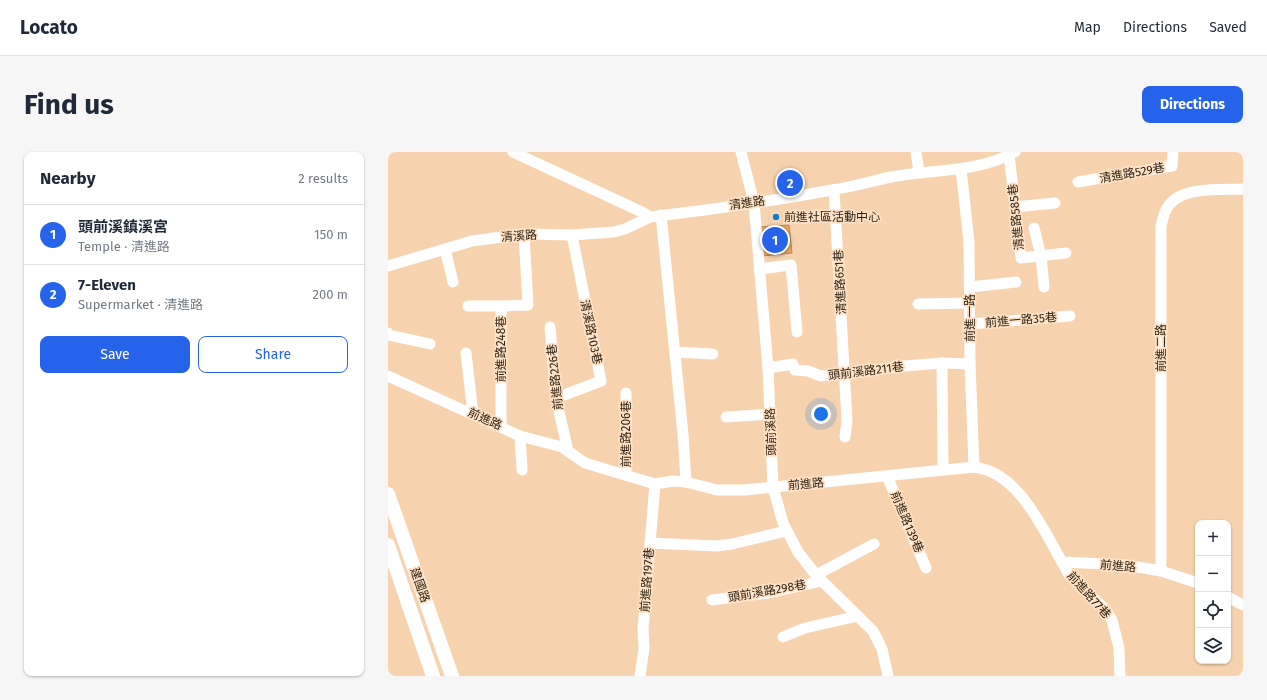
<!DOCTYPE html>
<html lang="en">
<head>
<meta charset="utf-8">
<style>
  :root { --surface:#fff; --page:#f6f6f7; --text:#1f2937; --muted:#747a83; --line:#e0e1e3; --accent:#2563eb }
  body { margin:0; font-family:"Fira Sans","Noto Sans TC",sans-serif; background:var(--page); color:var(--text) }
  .controls { position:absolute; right:12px; bottom:12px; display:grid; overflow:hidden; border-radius:8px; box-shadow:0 1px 3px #0004 }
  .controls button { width:36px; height:36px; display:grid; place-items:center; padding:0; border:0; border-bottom:1px solid var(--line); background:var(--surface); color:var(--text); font:20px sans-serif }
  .you { position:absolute; left:433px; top:262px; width:14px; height:14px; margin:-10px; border:3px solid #fff; border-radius:50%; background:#1a73e8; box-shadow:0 0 0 6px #1a73e833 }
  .badge { display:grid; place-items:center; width:26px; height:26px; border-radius:50%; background:var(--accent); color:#fff; font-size:13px; font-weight:700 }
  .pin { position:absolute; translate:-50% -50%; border:2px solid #fff; box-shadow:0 1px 4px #0006 }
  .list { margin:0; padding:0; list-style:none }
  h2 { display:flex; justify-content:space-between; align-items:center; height:52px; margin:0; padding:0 16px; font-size:17px }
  h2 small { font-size:13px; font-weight:400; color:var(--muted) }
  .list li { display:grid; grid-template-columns:26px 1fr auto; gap:12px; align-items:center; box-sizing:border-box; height:60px; padding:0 16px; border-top:1px solid var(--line) }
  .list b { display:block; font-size:15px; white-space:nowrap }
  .list p { margin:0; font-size:13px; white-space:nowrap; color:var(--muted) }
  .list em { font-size:13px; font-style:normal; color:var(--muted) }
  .actions { display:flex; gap:8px; padding:12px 16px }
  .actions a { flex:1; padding:9px 0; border:1px solid var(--accent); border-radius:8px; text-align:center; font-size:14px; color:var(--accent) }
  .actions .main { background:var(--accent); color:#fff }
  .icon { flex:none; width:22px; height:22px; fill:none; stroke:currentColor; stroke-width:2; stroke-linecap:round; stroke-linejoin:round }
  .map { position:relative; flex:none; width:855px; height:524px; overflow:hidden; border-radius:8px }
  header { display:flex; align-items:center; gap:24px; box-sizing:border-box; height:56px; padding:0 20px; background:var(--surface); border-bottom:1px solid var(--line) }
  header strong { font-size:19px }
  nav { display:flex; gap:22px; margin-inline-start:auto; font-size:14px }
  .intro { display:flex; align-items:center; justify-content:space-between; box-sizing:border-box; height:96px; padding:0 24px }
  h1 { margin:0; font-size:28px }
  .button { padding:10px 18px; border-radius:8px; background:var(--accent); color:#fff; font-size:14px; font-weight:700 }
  main { display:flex; gap:24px; padding:0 24px }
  aside { flex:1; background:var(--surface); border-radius:8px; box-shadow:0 1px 3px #0004 }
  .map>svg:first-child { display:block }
  .building { fill:#e9a862; stroke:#ae8c6a }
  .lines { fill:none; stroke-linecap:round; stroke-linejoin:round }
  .minor { stroke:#fff; stroke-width:11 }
  .major { stroke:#fff; stroke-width:14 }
  .poi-dot { fill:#137dc7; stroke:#fee1c4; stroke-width:1.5 }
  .labels { text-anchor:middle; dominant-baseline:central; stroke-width:3.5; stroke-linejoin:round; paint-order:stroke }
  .street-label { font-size:12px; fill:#302315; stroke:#fee1c4 }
  .poi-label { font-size:12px; fill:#302315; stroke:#fee1c4; text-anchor:start }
</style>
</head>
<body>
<header>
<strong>Locato</strong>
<nav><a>Map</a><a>Directions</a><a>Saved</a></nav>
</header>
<div class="intro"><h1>Find us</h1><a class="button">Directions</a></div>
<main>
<aside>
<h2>Nearby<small>2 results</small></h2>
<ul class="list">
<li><span class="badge">1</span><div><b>頭前溪鎮溪宮</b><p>Temple · 清進路</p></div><em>150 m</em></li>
<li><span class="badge">2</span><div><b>7-Eleven</b><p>Supermarket · 清進路</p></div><em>200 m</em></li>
</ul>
<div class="actions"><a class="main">Save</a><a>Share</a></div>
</aside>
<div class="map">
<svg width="855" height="524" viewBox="0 0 855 524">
  <rect width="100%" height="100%" fill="#f6d2ae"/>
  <!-- building -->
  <polygon class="building" points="401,73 404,101 374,104 371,75"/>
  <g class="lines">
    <!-- minor -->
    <g class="minor">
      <path d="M125,0L256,61L262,65C323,58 384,49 444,38C464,35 484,29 503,25C545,17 589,21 627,0"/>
      <polyline points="353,0 366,51 380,216 385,335 395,371 410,400 428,423 485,479 494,497 500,524"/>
      <polyline points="528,0 531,21"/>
      <polyline points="621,3 633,106 678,101"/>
      <polyline points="573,17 581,90 582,212 586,315"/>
      <polyline points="690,30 784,14 785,0"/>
      <polyline points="446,38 459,269 457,285"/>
      <polyline points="627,55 667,51"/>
      <polyline points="273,63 295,282 298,330"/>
      <polyline points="646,76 653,104 656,135"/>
      <polyline points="57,97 65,130"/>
      <polyline points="0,114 84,89 136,82 184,83 226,80 237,77 262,65"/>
      <polyline points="371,117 403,113 409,180"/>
      <polyline points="582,135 628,130"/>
      <polyline points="530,152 582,151"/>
      <polyline points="80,154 113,154 113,274"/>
      <polyline points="113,154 140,153 136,82"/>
      <polyline points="583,172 682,164"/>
      <polyline points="162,175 168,246 180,299"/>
      <polyline points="0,181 1,183 42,192"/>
      <polyline points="287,200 325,202"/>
      <polyline points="78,201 85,262"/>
      <polyline points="554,211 555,313"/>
      <polyline points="380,216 405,212 407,218 420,219 433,224 457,222 516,214 554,211 582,212"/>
      <path d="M0,224L132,284L174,295L197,311L267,332L285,329L298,330L329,338H356L586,315C630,320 654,375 674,410L738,413L773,419L810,431"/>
      <polyline points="238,241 238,323"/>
      <polyline points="168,246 213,229 184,83"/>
      <polyline points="338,265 383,262"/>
      <polyline points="132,284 134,318"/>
      <polyline points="499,324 538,416"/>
      <polyline points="262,391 328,394 344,392 398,379"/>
      <polyline points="674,410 681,423 718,458 724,468 731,496 732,524"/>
      <path d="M773,419V74C775,67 776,59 781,53C795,34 834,38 855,37"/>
      <polyline points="428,423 486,392"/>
      <polyline points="840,445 855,453"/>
      <polyline points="324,448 380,441 434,429"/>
      <polyline points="395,485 417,476 470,464"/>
      <polyline points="252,524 256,496 255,477 267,332"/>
    </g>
    <!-- major -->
    <g class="major">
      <polyline points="0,342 64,524"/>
      <polyline points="0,393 45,524"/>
    </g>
  </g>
  <!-- markers -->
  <circle class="poi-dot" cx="388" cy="65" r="4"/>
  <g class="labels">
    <!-- street labels -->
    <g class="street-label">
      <text transform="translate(744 21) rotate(-10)">清進路529巷</text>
      <text transform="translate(359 51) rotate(-8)">清進路</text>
      <text transform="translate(628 65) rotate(-96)">清進路585巷</text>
      <text transform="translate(131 84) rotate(-4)">清溪路</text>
      <text transform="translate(452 130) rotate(-93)">清進路651巷</text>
      <text transform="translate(582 166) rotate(-90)">前進一路</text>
      <text transform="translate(633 168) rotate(-5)">前進一路35巷</text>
      <text transform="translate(203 180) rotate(78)">清溪路103巷</text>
      <text transform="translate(773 196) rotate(-90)">前進二路</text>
      <text transform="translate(113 197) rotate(-90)">前進路248巷</text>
      <text transform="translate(478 219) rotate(-7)">頭前溪路211巷</text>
      <text transform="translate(167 225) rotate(-96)">前進路226巷</text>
      <text transform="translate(97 267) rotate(24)">前進路</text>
      <text transform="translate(383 280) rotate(-92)">頭前溪路</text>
      <text transform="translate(238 282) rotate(-90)">前進路206巷</text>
      <text transform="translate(418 332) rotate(-5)">前進路</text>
      <text transform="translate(519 370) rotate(67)">前進路139巷</text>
      <text transform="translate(730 414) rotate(5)">前進路</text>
      <text transform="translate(259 428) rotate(-86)">前進路197巷</text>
      <text transform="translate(32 433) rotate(71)">建國路</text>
      <text transform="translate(379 439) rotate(-10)">頭前溪路298巷</text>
      <text transform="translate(701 443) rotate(48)">前進路77巷</text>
    </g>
    <!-- poi labels -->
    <g class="poi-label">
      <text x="396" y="65">前進社區活動中心</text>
    </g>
  </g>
</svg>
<div class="controls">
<button>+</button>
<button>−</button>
<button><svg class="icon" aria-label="locate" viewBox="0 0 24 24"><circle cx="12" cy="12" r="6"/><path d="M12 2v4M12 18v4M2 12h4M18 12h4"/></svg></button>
<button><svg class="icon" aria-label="layers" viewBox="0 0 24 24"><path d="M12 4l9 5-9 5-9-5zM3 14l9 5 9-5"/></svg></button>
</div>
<div class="you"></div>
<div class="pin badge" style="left:387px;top:88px">1</div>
<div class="pin badge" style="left:402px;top:31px">2</div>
</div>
</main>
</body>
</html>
